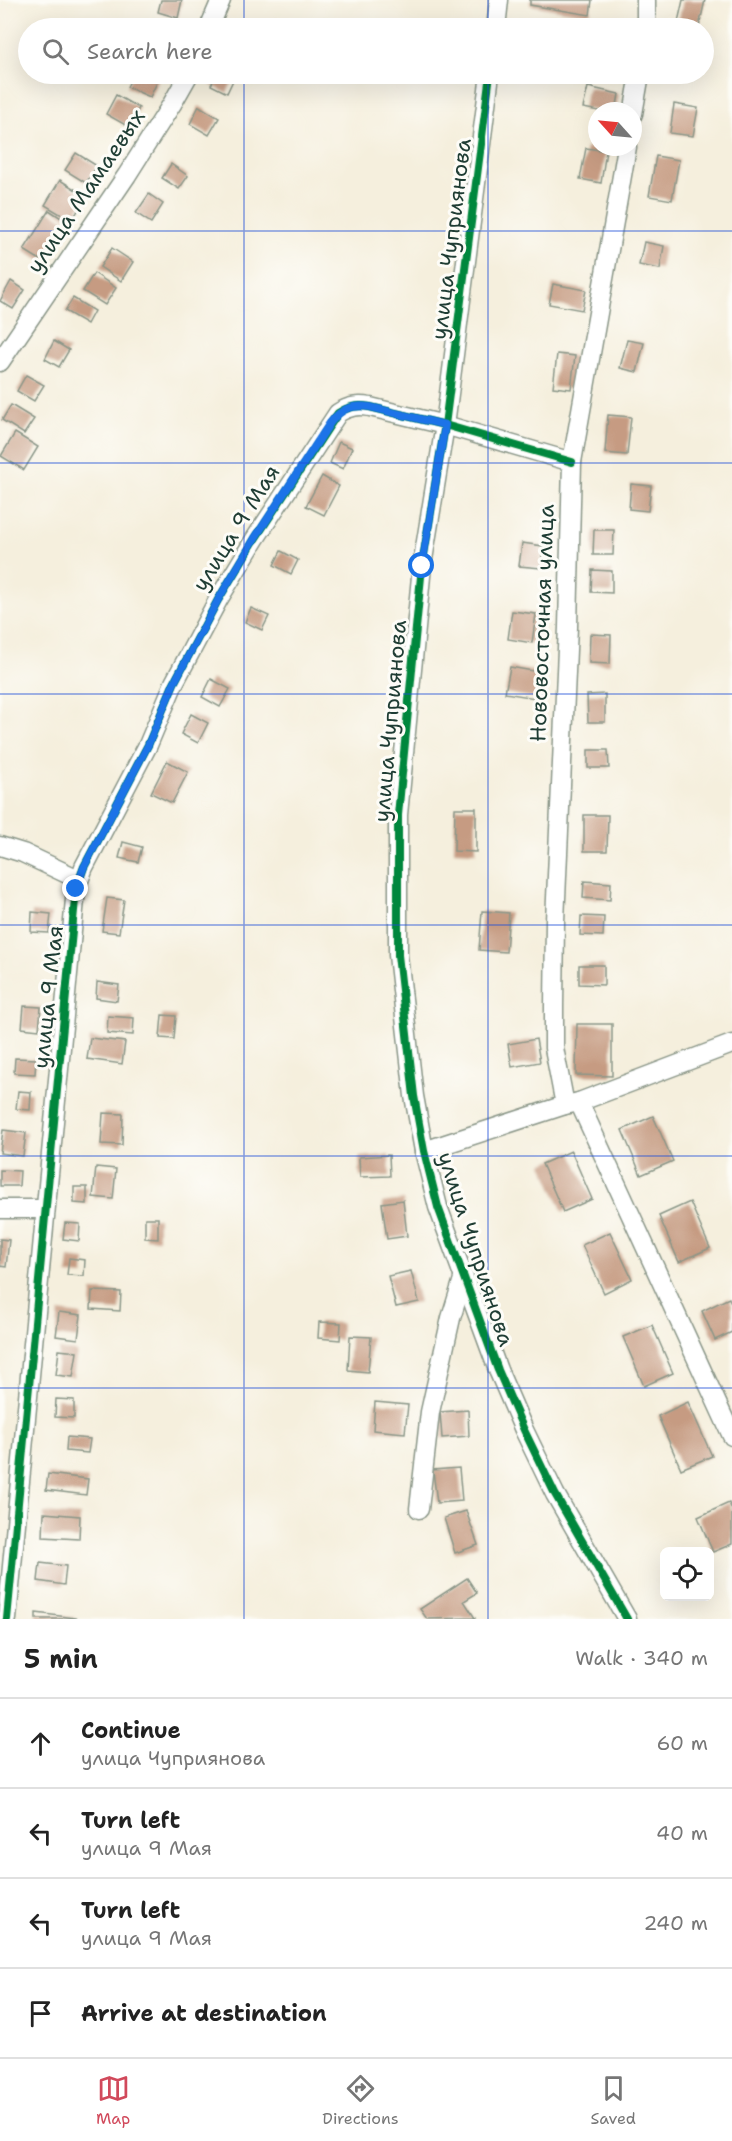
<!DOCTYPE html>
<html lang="en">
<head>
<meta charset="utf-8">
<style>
  :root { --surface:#fff; --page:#f2f2f2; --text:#222; --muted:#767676; --line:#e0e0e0; --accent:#d1495b }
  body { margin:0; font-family:"Shantell Sans",sans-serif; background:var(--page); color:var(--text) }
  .controls { position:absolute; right:18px; bottom:18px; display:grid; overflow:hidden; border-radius:9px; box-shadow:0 6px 24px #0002 }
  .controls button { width:54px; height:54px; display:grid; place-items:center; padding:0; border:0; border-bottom:2px solid var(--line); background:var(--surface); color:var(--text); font:30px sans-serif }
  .compass { position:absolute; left:588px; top:102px; width:54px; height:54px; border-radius:50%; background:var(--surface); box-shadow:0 6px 24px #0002; rotate:297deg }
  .stop { position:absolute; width:18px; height:18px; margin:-14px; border:4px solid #1a73e8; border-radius:50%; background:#fff }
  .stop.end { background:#1a73e8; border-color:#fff; box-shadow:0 2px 6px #0008 }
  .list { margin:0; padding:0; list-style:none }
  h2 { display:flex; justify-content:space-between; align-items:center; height:78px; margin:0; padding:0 24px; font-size:26px }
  h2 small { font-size:20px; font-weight:400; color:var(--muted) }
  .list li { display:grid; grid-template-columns:39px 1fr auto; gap:18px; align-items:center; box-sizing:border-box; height:90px; padding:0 24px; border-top:2px solid var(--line) }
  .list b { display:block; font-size:22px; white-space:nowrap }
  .list p { margin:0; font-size:20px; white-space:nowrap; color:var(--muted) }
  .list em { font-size:20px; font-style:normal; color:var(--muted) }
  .icon { flex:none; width:33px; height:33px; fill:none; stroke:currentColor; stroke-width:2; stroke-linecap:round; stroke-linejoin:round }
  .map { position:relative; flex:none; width:732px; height:1619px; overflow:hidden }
  .search { position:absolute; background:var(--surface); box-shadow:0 6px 24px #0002; left:18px; right:18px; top:18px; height:66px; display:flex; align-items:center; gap:15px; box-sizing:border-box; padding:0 21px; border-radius:33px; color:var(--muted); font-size:22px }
  .sheet { height:438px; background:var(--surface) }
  nav { display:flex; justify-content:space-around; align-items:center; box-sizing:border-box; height:84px; border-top:2px solid var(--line); background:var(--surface); font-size:16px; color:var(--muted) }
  nav a { display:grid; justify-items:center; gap:3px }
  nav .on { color:var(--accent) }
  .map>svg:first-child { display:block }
  .building { fill:#c69b82 }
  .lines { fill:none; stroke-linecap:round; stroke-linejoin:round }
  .minor-casing { stroke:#8a9688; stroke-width:21 }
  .minor { stroke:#fff; stroke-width:18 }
  .cycleway-casing { stroke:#fdfcf7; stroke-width:11 }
  .cycleway { stroke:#00873e; stroke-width:8 }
  .route { stroke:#1a73e8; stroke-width:8 }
  .grid { fill:none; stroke:#1d4ed8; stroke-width:1.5; stroke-opacity:0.55 }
  .labels { text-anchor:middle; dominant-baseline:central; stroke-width:6; stroke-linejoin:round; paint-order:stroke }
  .street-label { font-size:22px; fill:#1f3d34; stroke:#fdfcf7 }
</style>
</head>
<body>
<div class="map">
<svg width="732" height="1619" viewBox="0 0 732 1619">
  <rect width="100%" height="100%" fill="#fdfcf7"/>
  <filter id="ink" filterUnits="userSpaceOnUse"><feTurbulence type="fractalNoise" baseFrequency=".0167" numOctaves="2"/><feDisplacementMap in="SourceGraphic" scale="12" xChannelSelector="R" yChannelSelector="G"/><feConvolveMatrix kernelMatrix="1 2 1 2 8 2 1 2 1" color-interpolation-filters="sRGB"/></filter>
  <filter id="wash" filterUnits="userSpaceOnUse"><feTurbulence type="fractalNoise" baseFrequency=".008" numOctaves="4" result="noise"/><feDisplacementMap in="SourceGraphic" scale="24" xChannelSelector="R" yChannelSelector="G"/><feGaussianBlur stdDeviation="1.35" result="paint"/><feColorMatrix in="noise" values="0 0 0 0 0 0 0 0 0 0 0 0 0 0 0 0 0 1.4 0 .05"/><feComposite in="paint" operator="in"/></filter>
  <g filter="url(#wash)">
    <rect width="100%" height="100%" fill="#f5efdd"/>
    <g id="blocks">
      <!-- building -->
      <g class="building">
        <polygon points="161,0 182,0 178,18 158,12"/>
        <polygon points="530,0 592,0 590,15 530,5"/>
        <polygon points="683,0 705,0 699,27 678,22"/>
        <polygon points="133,74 149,74 159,78 150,97 127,87"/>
        <polygon points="217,74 230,74 235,76 227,93 211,85"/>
        <polygon points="588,87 619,94 616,111 599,111 583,108"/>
        <polygon points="116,95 139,108 129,127 106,114"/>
        <polygon points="674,104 698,108 693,136 670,133"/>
        <polygon points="199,106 219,118 209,135 190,124"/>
        <polygon points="586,148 606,151 601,183 580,179"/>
        <polygon points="76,153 97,166 86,183 65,170"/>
        <polygon points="656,156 679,160 672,200 649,196"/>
        <polygon points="171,164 188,176 179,189 162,178"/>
        <polygon points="60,180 86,196 72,221 45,205"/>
        <polygon points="149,194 163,204 151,223 136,213"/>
        <polygon points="49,210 69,223 45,263 24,250"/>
        <polygon points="644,242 664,246 660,269 639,265"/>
        <polygon points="112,248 133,262 121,281 100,267"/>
        <polygon points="94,273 116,288 105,305 83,291"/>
        <polygon points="11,281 25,290 13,309 0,301"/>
        <polygon points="553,284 586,290 582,310 549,304"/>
        <polygon points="73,298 94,311 87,324 65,311"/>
        <polygon points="627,340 644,343 637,372 620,368"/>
        <polygon points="54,341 69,350 59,367 45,359"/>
        <polygon points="557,354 575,356 571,389 553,387"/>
        <polygon points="26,375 44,385 34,401 17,391"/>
        <polygon points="11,405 34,419 24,434 2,420"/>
        <polygon points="608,415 631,417 627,455 605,453"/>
        <polygon points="15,433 38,447 24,470 1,456"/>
        <polygon points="339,442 352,448 343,469 330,463"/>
        <polygon points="322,476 339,486 324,515 306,506"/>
        <polygon points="631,484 651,486 648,511 629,509"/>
        <polygon points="594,530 614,530 613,555 593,555"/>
        <polygon points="522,543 543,546 541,568 519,566"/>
        <polygon points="281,551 298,560 291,574 274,565"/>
        <polygon points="592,570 612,571 612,593 591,592"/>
        <polygon points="251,608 269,616 262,630 245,622"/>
        <polygon points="512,611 536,614 532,643 508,639"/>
        <polygon points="590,634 611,635 610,664 589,663"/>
        <polygon points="510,667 539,672 535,698 505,693"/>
        <polygon points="211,679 230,689 220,707 202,697"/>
        <polygon points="605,694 605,722 588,722 587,695"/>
        <polygon points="191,714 208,723 198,743 181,734"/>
        <polygon points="588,750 608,750 609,768 588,768"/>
        <polygon points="167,761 188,772 172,803 151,793"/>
        <polygon points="455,808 476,808 476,852 454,851"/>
        <polygon points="584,815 608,815 607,851 584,851"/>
        <polygon points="123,842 142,847 138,862 119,858"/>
        <polygon points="584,881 611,883 610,900 583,898"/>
        <polygon points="107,898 124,900 119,933 102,931"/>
        <polygon points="482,911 509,913 506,952 479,950"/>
        <polygon points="32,912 51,914 49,933 31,932"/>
        <polygon points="581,916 604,917 603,936 580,935"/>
        <polygon points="579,965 604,965 604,985 579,984"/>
        <polygon points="97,982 119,985 117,1001 96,998"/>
        <polygon points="24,1006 41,1007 39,1030 22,1028"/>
        <polygon points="162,1015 176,1016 174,1039 160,1038"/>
        <polygon points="108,1016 134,1018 133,1035 107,1033"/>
        <polygon points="577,1024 612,1024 612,1076 576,1075"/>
        <polygon points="90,1038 125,1042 122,1064 87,1059"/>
        <polygon points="536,1039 540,1062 512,1067 508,1044"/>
        <polygon points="15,1058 36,1059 35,1074 14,1073"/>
        <polygon points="18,1091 31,1092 30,1110 16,1109"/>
        <polygon points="103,1113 123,1114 122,1145 101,1144"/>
        <polygon points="653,1116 673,1161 641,1175 622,1130"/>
        <polygon points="3,1130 26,1133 23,1156 0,1153"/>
        <polygon points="571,1151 592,1199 563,1212 542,1164"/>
        <polygon points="389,1155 390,1176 360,1177 359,1157"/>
        <polygon points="96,1167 116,1169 113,1199 93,1197"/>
        <polygon points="0,1170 20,1171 19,1186 0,1186"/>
        <polygon points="74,1187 87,1187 87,1204 74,1203"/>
        <polygon points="403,1200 407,1236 387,1239 382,1203"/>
        <polygon points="690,1202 710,1248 679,1262 659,1216"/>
        <polygon points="145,1218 158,1218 158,1239 145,1238"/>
        <polygon points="65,1223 80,1224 79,1241 63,1239"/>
        <polygon points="610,1232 632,1279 604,1293 582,1245"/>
        <polygon points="0,1239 9,1240 6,1267 0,1266"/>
        <polygon points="69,1258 85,1260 84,1276 67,1275"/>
        <polygon points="411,1271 419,1302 396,1307 388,1276"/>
        <polygon points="92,1291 121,1292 120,1311 91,1309"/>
        <polygon points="729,1298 732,1305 732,1332 715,1340 702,1311"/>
        <polygon points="59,1312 81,1315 78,1339 56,1336"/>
        <polygon points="319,1322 341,1323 340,1340 318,1338"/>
        <polygon points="652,1325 673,1373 644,1386 623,1337"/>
        <polygon points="350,1336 371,1337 368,1372 348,1370"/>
        <polygon points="59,1350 77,1352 73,1377 56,1375"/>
        <polygon points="56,1399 74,1400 74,1418 55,1417"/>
        <polygon points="375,1402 408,1405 405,1433 373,1430"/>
        <polygon points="688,1402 712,1456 681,1469 658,1416"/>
        <polygon points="468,1410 469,1436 442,1438 440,1412"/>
        <polygon points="67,1437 90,1439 88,1453 66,1451"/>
        <polygon points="459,1468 462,1501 437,1503 433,1470"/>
        <polygon points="48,1474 88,1479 86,1495 46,1490"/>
        <polygon points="729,1503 732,1510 732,1544 713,1552 698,1517"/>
        <polygon points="466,1511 478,1545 455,1553 444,1518"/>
        <polygon points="44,1513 80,1516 79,1539 43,1537"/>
        <polygon points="40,1563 66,1566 64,1585 38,1581"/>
        <polygon points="467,1578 477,1593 464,1601 475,1618 427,1619 420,1609"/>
        <polygon points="36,1613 76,1618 75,1619 36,1619"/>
      </g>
    </g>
  </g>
  <g filter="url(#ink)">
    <use href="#blocks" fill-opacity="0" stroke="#8a9688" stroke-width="1.5"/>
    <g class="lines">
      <defs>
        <g id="minor">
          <polyline points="646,0 646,28"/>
          <polyline points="209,28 221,0"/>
          <polyline points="496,28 499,0"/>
          <polyline points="490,74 445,425 422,566 398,815 398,955 414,1096 424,1151 438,1207 498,1370 524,1430 555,1494 627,1619"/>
          <polyline points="633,114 640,74"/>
          <polyline points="0,362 127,175 172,104 189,74"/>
          <polyline points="0,846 23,853 78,879"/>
          <polyline points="579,1102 732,1436"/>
          <polyline points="565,1105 554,1048 554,1007 555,921 568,627 572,462 627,147"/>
          <polyline points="424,1151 565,1105 579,1102 732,1044"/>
          <polyline points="0,1209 45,1209"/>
          <polyline points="419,1509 430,1412 451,1318 463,1279"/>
          <path d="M7,1619L76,889L84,867L148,745L174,683L218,600L255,539L338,413C349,406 358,405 370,407L445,425L572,462"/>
        </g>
      </defs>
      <!-- minor casing -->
      <use href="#minor" class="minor-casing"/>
      <!-- minor -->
      <use href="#minor" class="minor"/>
      <defs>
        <g id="cycleway">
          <polyline points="490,74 445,425 422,566 398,815 398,955 414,1096 424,1151 438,1207 498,1370 524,1430 555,1494 627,1619"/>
          <path d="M7,1619L76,889L84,867L148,745L174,683L218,600L255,539L338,413C349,406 358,405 370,407L445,425L572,462"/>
        </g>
      </defs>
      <!-- cycleway casing -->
      <use href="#cycleway" class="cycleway-casing"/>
      <!-- cycleway -->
      <use href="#cycleway" class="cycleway"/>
    </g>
  </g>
  <g class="lines" filter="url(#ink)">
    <!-- route -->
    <path class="route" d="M76,889L84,867L148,745L174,683L218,600L255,538L330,423C341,409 351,404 370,407L445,425L422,566"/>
  </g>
  <!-- grid -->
  <path class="grid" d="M244,0V28M488,0V28M244,74V1619M488,74V1619M0,231H732M0,463H732M0,694H732M0,925H732M0,1156H732M0,1388H732"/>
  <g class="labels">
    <!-- street labels -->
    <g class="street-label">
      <text transform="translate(86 191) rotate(-56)">улица Мамаевых</text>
      <text transform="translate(451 239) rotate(-83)">улица Чуприянова</text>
      <text transform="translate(236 528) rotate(-58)">улица 9 Мая</text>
      <text transform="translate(542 623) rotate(-88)">Нововосточная улица</text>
      <text transform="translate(390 721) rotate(-85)">улица Чуприянова</text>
      <text transform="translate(48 997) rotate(-84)">улица 9 Мая</text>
      <text transform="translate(476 1249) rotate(72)">улица Чуприянова</text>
    </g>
  </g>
</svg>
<div class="controls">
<button><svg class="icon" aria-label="locate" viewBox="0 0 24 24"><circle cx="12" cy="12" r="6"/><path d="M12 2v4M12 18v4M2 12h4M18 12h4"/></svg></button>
</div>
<svg class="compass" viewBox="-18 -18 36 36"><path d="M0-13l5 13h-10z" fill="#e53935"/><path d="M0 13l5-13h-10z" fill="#767676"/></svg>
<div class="stop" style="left:422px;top:566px"></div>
<div class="stop end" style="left:76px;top:889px"></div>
<div class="search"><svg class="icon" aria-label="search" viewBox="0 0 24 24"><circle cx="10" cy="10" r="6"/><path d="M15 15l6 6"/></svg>Search here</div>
</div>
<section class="sheet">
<h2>5 min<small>Walk · 340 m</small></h2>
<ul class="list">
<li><svg class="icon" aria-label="ahead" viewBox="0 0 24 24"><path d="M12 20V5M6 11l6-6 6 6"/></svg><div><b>Continue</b><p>улица Чуприянова</p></div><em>60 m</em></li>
<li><svg class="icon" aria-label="left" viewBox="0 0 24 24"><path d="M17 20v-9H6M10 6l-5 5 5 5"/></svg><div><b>Turn left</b><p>улица 9 Мая</p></div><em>40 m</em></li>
<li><svg class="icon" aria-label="left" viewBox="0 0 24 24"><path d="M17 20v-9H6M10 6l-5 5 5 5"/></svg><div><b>Turn left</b><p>улица 9 Мая</p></div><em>240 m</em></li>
<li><svg class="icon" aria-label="arrive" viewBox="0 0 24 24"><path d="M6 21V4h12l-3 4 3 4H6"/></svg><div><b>Arrive at destination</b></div></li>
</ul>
</section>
<nav>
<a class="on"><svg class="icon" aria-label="map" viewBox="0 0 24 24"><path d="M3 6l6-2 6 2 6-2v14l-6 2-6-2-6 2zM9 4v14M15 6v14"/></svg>Map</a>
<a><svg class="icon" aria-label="directions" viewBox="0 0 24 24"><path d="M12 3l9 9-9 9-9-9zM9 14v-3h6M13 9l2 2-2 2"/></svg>Directions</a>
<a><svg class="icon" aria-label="saved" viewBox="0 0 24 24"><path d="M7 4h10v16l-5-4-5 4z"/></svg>Saved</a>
</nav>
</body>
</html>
